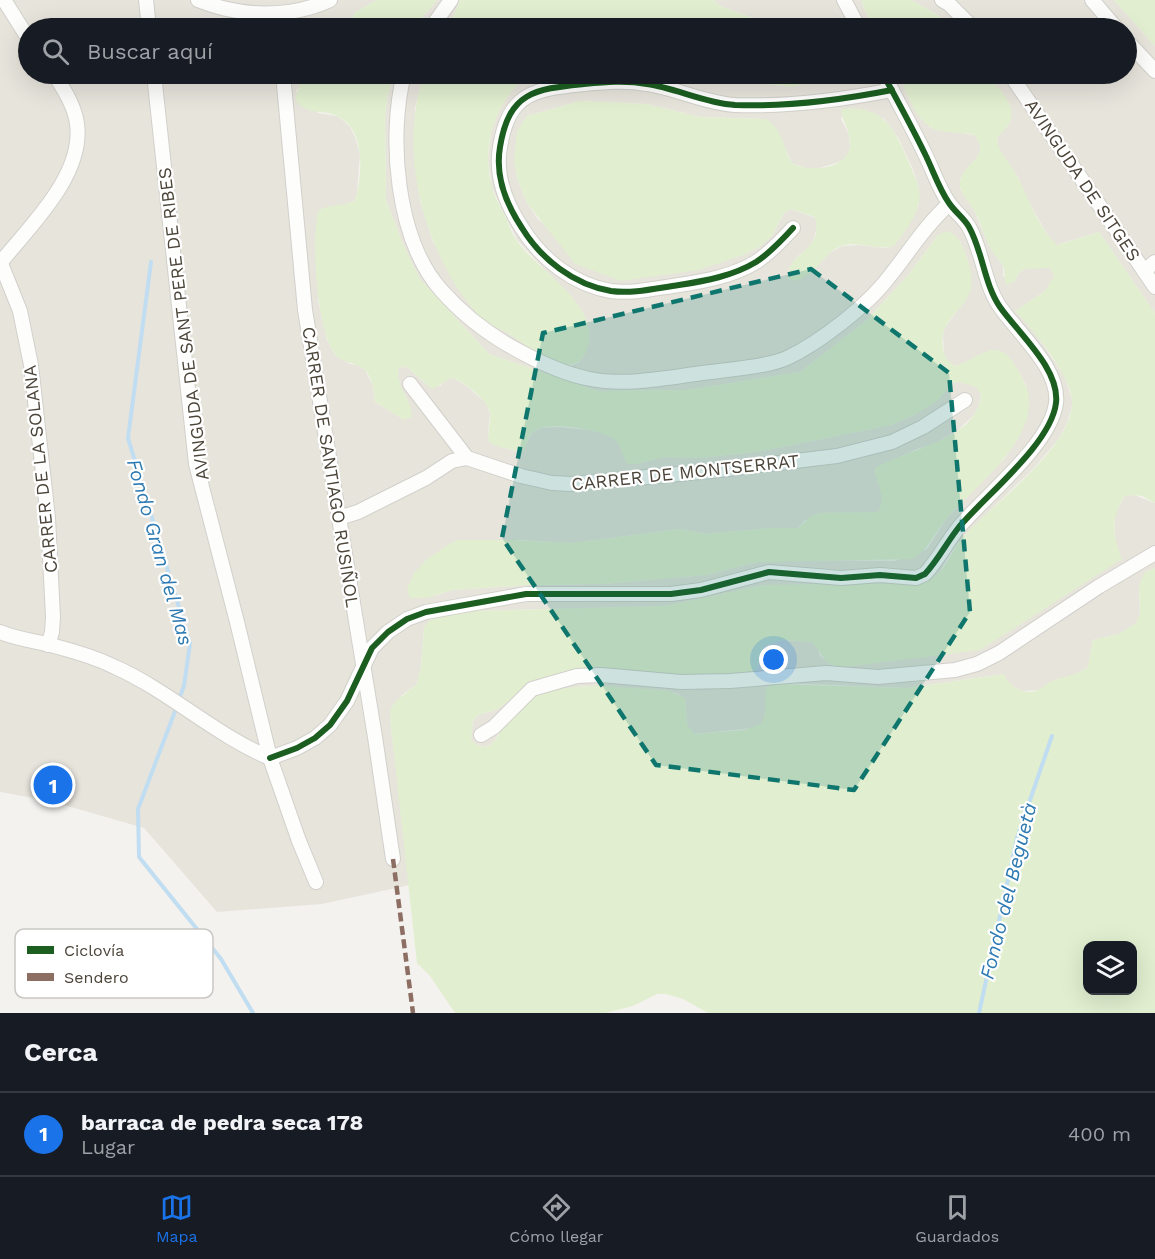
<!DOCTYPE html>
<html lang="es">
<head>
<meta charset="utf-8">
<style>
  :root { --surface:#171b24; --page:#20242c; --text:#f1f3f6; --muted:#9ea1a6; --line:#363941; --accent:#1a73e8 }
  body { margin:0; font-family:"Work Sans",sans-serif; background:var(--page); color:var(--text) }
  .controls { position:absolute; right:18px; bottom:18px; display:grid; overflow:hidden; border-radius:12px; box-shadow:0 6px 24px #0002 }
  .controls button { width:54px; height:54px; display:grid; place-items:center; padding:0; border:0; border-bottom:2px solid var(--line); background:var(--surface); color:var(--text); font:30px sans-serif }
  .you { position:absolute; left:774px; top:660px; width:21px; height:21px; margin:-15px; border:4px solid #fff; border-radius:50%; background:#1a73e8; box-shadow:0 0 0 9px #1a73e833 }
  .badge { display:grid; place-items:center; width:39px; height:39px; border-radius:50%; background:var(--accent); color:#fff; font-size:20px; font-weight:700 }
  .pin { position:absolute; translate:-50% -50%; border:3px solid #fff; box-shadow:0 2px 6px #0006 }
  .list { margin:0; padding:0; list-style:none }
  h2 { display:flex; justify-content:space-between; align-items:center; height:78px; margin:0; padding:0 24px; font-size:26px }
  h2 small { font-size:20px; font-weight:400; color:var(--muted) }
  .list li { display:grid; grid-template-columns:39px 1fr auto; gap:18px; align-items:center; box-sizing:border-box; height:84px; padding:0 24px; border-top:2px solid var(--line) }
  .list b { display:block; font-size:22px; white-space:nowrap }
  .list p { margin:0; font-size:20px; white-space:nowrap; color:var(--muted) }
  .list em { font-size:20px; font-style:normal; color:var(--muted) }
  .icon { flex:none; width:33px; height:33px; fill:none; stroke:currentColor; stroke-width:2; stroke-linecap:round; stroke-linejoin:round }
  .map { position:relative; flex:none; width:1155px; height:1013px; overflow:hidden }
  .search { position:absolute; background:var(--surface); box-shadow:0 6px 24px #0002; left:18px; right:18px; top:18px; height:66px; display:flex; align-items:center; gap:15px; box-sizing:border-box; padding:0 21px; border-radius:33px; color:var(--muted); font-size:22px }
  .sheet { height:162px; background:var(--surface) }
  nav { display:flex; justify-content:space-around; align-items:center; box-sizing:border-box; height:84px; border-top:2px solid var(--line); background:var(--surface); font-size:16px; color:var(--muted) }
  nav a { display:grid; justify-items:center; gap:3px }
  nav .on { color:var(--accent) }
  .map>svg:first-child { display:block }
  .residential { fill:#e7e4dc; fill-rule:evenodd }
  .green { fill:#e1eecf; fill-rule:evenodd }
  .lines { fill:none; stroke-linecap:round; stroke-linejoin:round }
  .stream { stroke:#c0ddf1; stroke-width:4 }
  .minor-casing { stroke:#d2d0cb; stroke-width:16 }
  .minor { stroke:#fdfdfc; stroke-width:14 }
  .quiet { stroke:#8d6e63; stroke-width:4.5; stroke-dasharray:9 4.5; stroke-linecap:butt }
  .cycleway-casing { stroke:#fff; stroke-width:10 }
  .cycleway { stroke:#1b5e20; stroke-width:6 }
  .marked { fill:#0f766e; fill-opacity:0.2; stroke:#0f766e; stroke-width:4.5; stroke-dasharray:12 8; stroke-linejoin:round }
  .labels { text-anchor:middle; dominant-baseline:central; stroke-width:4.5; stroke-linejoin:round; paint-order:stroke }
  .street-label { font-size:18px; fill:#4b4439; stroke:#fff }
  .water-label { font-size:20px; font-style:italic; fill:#2e7ab2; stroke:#fff }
  .key { fill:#fff; stroke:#c9c7c4; stroke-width:1.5 }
  .key-label { font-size:16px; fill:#4b4439 }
</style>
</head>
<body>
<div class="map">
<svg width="1155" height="1013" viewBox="0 0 1155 1013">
  <rect width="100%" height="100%" fill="#f4f2ee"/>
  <!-- residential -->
  <g class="residential">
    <path d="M0,0H377L354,13L351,28H28V74H308L296,91L318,113L337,116L344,121L350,127L355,137L360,154L357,193L355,201L347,204L318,300L327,340L335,355L350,364L358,365L365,370L373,386L375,402L404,420L408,400L403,393L397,376L399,368L406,366L426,384L440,386L446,379L454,378L469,388L487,404L490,414L488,433L504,448L522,452L533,431L542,428L559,427L600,431L616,440L636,464L664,457L701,458L762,451L891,425L914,415L953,383L960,382L968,384L976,387L981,395L977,412L957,431L934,444L917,449L874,469L883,496L882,505L878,512L820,513L804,521L798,528H770L704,534L680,529L572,543L517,540L435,596L452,590L530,585L602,584L706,575L757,562L800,560L895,561L927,549L946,519L1006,457L1024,426L1029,401L1026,385L1018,370L965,363L956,366L948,362L944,354L943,336L945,327L967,298L969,264L960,241L938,235L909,274L866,321L800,372L687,390L598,391L489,354L420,279L403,244L386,200L385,114L388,94L395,74H424L415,108V165L420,200L433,242L484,321L510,334L547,358L563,365L571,366L579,362L584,356L579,306L517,240L492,188L488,160L491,132L500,108L515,85L522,79L529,74H682L731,83H758L793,87L805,78L804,74H898L914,108L931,128L974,135L980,142V151L976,159L964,172L960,180V189L974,210L988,244L1003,266V276L1014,282L1018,274L1024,269L1032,267L1050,268L1055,276L1045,291L1015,311L1034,331L1065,377L1073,403L1067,423L1058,440L1034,468L964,536L953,549L939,573L933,579L916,585H764L665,606L469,611L424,627L421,666L417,684L402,695L390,718L410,885L322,904L217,912L144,828L50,801L0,792ZM580,101L646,104L700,117L766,119L785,148L792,163L808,169H817L842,161L848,154L850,145L849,135L841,119L849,108L868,111L884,119L899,139L914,172L919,188V204L912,219L894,246L885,248L859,245L842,246L828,254L823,260L788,270L798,256L812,245L817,227L816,218L791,209L784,213L772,236L759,247L743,255L551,231L538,219L527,203L517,178L514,159L527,116Z"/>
    <polygon points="437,0 460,0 449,28 417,28 422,18"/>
    <polygon points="713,0 862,0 863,6 874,28 769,28 748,16 722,7"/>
    <polygon points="911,0 1114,0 1155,46 1155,313 1099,232 1056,245 1049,238 1025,195 1018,177 998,148 997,139 1001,131 1008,125 1003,93 986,74 1126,74 1126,28 949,28 938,15"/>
    <polygon points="1134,495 1155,503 1155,568 1145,572 1139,594 1140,614 1137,623 1119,634 1093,640 1088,667 1073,676 1055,680 1039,690 1022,691 1014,687 1007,682 1003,674 907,688 783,683 762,723 754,728 694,734 687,725 685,699 678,694 669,691 585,686 549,691 509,715 493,743 485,747 476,745 471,739 473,721 478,715 496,710 539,680 581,668 757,670 764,646 783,640 812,642 818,648 820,656 828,662 835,667 844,667 987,646 1115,542 1115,513 1125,496"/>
  </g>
  <!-- green -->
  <g class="green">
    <polygon points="377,0 437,0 422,18 417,28 351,28 354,13"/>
    <polygon points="460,0 713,0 722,7 748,16 769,28 449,28"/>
    <polygon points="862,0 911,0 938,15 949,28 874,28 863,6"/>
    <polygon points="1114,0 1155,0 1155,46"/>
    <path d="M308,74H395L388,94L385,114L386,200L403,244L420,279L489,354L598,391L687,390L800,372L866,321L909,274L938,235L947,231C959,236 961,243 966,255C970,266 974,280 970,291C963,313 939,318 943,348C944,357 948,362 956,366C986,355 998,333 1019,372C1024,381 1029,391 1029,401C1032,443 972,490 947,518C934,533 929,550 912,559L757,562L706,575L602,584L530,585L452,590L427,598H410L407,589L414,573L426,560L449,544L458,540H508L572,543L680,529L704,534L770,528H798L811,516L820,513L878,512C887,497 877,485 874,469C906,448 976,442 981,395L976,387L960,382L953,383L936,402L914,415L891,425L762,451L701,458L664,457L636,464H628C621,456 623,446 615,440C602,429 546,420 533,432C526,437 528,446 522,452L496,446L489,442C487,432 491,423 490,414C489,400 465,384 454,378C445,379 440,386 432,389L406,366L399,368C395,387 412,398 412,417L404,420L375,402C374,390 372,372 359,366C351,362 341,362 335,354C317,333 310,236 319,210C331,204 343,206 355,201C362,176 367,130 337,116C320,108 309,117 295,100L300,83Z"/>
    <path d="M424,74H529C495,101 481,145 492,187C494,197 501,207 505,216C509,224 512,234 517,241C539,272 602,305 587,349C574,387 528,346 509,334C501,329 492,326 485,321C478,317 459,291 454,283C449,275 445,266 441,258C414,203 404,133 424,74Z"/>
    <polygon points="682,74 804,74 805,78 801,85 793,87 758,83 731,83"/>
    <path d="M898,74H986C996,85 1016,103 1011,119C1009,127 1001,132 997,139C999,155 1010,162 1017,176C1029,198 1037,226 1057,245L1099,232L1155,313V503L1142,496L1134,495L1125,496C1110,516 1113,536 1122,559L980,650L844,667C821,665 824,654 812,642L783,640L764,646L757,670L750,674L642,676L581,668L539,680L496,710L478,715L473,721L471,739C490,761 499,732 508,718C511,712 518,706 524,702C568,677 622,688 669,691L685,698L687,725L695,734L745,730L762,723C768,711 764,700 766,688L774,684L907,688L1004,674C1009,687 1026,697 1040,689C1044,687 1047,683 1052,681C1065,676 1076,676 1088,667L1093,640L1119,634L1136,623L1140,614L1139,585L1145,572L1155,568V1013H708L683,999L666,994H657L633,1006L605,1013H455L430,976L417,963L390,718L391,708L396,701L417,684L421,666L424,627L430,620L469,611L665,606L764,585L899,583C911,585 924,585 934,577C947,568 952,549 963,537C992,505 1073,447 1072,402C1072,376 1032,329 1015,311L1045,291L1054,276L1050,268L1024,269L1018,274L1014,282L1006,285C1004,279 1005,271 1003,266C1001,261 995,256 992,251C984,239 982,224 975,212C970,202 959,194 960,183C961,163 993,158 974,135C963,132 953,133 941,131C917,128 907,92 898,74ZM1088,946H1132V990H1088Z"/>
    <path d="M580,101L646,104L700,117L766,119C783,129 783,148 792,163C809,173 848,170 850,145C851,132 842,122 841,109C883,104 895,129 909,163C914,175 922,188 919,202C916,218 903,234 894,246C877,251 858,240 841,246C822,254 818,273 796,281L788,279C787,249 824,254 815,217L791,209L784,213L772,236L759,247L743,255L699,270L621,281L575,264L527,203L517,178L514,160L517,131L527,116Z"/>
  </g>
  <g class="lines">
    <!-- stream -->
    <g class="stream">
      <polyline points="151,262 128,438 190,644 184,686 179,699"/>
      <polyline points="177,706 138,809 139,857 221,959 253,1013"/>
      <polyline points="979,1013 1017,838 1052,736"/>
    </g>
    <defs>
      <g id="minor">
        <polyline points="4,0 28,38"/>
        <polyline points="146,0 149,28"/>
        <path d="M198,0C240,17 288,19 330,0"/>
        <polyline points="844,0 859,28"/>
        <polyline points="942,0 949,4 973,28"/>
        <polyline points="1092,0 1116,28"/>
        <polyline points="431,28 451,0"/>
        <polyline points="1126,40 1155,71"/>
        <polyline points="154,74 196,464 237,622 270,758 299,841 316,882"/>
        <polyline points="283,74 305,310 375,737 393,859"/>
        <path d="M404,74C388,137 396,239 441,290C463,315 489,335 519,351C541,363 564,374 590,379C626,386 666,378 702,373C724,370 768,367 787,358C819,343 867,306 889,277C909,252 925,226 949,204"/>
        <polyline points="1010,74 1155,287"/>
        <path d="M793,228C782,240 770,253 756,262C733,276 705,281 679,285C657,288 633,294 611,291C574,285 541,259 522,228C506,204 495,176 500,147C509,91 536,89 584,84C605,82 626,80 647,84C676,88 704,103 735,105C787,107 841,100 892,90"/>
        <polyline points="0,261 20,311 31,365 48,518 53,617 52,632 48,645"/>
        <path d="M1,262C30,226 84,175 77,124C75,106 63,88 54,74"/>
        <polyline points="1144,271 1155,262"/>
        <polyline points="410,384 467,458"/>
        <polyline points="339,518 358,512 426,478 452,461 467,458 521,476 552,483 571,484 711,471 837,456 892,442 923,427 965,400"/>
        <path d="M0,632C19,640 38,641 58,647C77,652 97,658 115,667C169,691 215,735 270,758"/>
        <polyline points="481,735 494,727 532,689 577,676 601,675 681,682 730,681 826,673 878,677 955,670 977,664 999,653 1098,587 1155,553"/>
        <path d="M270,758L297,748L315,738L330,725L347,701L372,648L388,632L407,619L426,612L526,594H671L701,590L769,572L841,578L880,575L916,578L925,574C938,560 947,542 959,527C986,495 1051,444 1056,403C1060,369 1019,334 1000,307C984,284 983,252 969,227C964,218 955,212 949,203C939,189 933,170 925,154C912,127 897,100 883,74"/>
      </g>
    </defs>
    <!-- minor casing -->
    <use href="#minor" class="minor-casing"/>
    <!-- minor -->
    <use href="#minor" class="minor"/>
    <!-- quiet -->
    <polyline class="quiet" points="393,859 413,1013"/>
    <defs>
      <g id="cycleway">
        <path d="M793,228C782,240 770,253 756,262C733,276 705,281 679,285C657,288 633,294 611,291C574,285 541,259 522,228C506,204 495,176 500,147C509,91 536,89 584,84C605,82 626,80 647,84C676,88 704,103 735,105C787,107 841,100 892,90"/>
        <path d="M270,758L297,748L315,738L330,725L347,701L372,648L388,632L407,619L426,612L526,594H671L701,590L769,572L841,578L880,575L916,578L925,574C938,560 947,542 959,527C986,495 1051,444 1056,403C1060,369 1019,334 1000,307C984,284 983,252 969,227C964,218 955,212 949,203C939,189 933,170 925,154C912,127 897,100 883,74"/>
      </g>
    </defs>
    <!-- cycleway casing -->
    <use href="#cycleway" class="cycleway-casing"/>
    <!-- cycleway -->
    <use href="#cycleway" class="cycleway"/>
  </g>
  <!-- marked area -->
  <path class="marked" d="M811,269L949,373L970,612L854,790L656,765L502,538L543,333Z"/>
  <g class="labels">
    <!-- street labels -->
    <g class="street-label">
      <text transform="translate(1083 180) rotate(56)">AVINGUDA DE SITGES</text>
      <text transform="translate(183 324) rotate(-97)">AVINGUDA DE SANT PERE DE RIBES</text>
      <text transform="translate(331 467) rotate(81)">CARRER DE SANTIAGO RUSIÑOL</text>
      <text transform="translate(40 469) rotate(-96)">CARRER DE LA SOLANA</text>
      <text transform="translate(685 472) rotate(-6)">CARRER DE MONTSERRAT</text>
    </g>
    <!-- water labels -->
    <g class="water-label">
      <text transform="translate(160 552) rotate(74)">Fondo Gran del Mas</text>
      <text transform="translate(1008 891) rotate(-76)">Fondo del Beguetà</text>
    </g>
  </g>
  <!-- legend -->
  <rect x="15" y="929" width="198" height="69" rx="9" class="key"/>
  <rect x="27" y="946" width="27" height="8" fill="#1b5e20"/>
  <rect x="27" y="973" width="27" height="8" fill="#8d6e63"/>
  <g class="key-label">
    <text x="64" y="956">Ciclovía</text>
    <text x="64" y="983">Sendero</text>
  </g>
</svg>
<div class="controls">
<button><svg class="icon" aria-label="layers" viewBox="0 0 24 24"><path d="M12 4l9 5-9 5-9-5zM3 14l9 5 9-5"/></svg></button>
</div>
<div class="you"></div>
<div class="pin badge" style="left:53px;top:785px">1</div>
<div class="search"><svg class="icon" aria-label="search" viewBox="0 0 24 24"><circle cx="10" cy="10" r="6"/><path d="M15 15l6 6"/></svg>Buscar aquí</div>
</div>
<section class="sheet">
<h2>Cerca<small></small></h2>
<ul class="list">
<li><span class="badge">1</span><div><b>barraca de pedra seca 178</b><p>Lugar</p></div><em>400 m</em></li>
</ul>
</section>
<nav>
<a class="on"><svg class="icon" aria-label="map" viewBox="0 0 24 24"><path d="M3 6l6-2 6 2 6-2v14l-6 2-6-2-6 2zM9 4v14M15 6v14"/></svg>Mapa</a>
<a><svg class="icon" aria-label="directions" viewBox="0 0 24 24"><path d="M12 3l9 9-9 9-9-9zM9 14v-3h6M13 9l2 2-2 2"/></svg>Cómo llegar</a>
<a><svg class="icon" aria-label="saved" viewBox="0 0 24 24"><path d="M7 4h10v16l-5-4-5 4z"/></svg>Guardados</a>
</nav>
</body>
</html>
